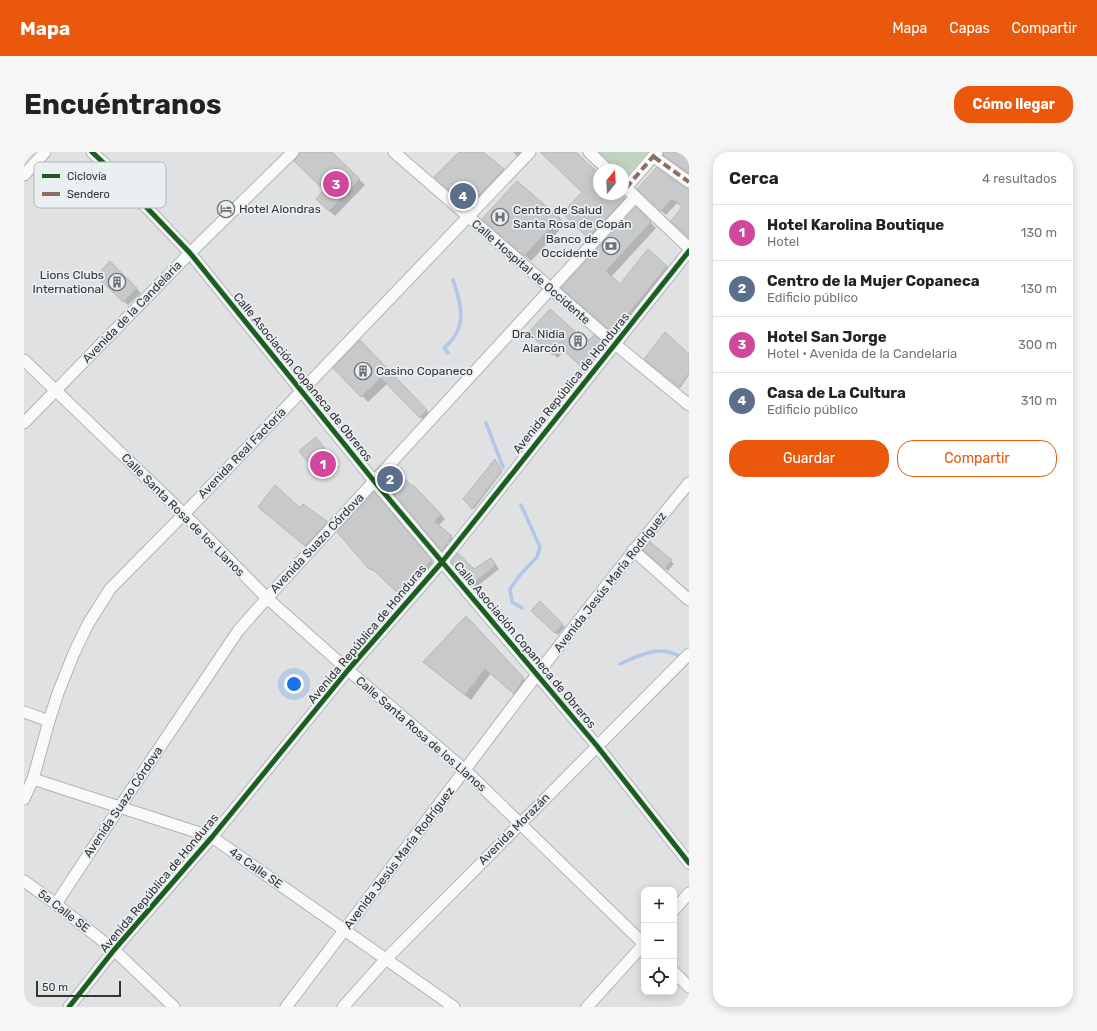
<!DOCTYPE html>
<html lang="es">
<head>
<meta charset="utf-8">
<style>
  :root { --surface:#fff; --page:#f6f6f6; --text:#222; --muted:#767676; --line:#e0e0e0; --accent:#ea580c }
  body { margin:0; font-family:Rubik,sans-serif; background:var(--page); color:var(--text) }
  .controls { position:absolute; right:12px; bottom:12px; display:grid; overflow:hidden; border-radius:8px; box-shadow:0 2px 10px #0003 }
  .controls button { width:36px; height:36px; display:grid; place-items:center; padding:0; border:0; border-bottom:1px solid var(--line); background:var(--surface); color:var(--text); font:20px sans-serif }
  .compass { position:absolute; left:569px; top:12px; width:36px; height:36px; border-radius:50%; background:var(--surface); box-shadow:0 2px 10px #0003; rotate:18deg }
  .scale { position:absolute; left:12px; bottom:10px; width:85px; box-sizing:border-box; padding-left:4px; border:2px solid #333536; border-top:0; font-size:11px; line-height:14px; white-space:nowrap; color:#333536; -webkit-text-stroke:3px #eaeff2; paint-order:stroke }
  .you { position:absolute; left:270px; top:532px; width:14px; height:14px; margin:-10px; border:3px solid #fff; border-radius:50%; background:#1a73e8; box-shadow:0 0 0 6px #1a73e833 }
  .badge { display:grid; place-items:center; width:26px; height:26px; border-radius:50%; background:var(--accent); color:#fff; font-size:13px; font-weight:700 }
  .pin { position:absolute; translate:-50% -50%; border:2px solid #fff; box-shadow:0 1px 4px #0006 }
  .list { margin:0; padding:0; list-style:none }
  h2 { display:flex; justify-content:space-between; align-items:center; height:52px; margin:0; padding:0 16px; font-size:17px }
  h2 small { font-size:13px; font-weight:400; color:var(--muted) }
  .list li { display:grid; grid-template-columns:26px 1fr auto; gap:12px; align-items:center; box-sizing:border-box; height:56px; padding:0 16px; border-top:1px solid var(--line) }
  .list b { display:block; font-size:15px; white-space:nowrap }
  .list p { margin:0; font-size:13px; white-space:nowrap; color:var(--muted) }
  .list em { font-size:13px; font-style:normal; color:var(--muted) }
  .actions { display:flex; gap:8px; padding:12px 16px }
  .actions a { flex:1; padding:9px 0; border:1px solid var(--accent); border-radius:16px; text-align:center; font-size:14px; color:var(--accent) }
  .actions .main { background:var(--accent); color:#fff }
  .icon { flex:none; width:22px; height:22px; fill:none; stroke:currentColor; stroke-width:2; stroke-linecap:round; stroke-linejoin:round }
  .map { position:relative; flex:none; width:665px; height:855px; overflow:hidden; border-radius:16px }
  header { display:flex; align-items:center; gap:24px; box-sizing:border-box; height:56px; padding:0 20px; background:var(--accent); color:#fff }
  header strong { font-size:19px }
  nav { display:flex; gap:22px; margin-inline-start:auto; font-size:14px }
  .intro { display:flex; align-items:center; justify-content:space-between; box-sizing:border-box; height:96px; padding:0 24px }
  h1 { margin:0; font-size:28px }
  .button { padding:10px 18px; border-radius:16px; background:var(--accent); color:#fff; font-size:14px; font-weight:700 }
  main { display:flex; gap:24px; padding:0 24px }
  aside { flex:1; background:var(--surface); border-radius:16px; box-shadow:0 2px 10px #0003 }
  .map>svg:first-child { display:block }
  .green { fill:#c0d3bf }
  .shadow { fill:#0003 }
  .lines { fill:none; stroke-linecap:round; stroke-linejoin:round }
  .stream { stroke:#b2c6e5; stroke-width:3.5 }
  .building { fill:#c8c9ca; stroke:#b6b7b8 }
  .minor-casing { stroke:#b1b3b4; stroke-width:13 }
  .minor { stroke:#fafafb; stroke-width:11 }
  .quiet { stroke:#8d6e63; stroke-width:4; stroke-dasharray:8 4; stroke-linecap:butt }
  .cycleway-casing { stroke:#eaeff2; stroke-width:8 }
  .cycleway { stroke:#1b5e20; stroke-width:5 }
  .labels { text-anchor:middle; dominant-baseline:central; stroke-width:3.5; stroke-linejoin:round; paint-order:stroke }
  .poi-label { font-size:12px; fill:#333536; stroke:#eaeff2; text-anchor:start }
  .street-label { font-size:12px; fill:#333536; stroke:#eaeff2 }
  .key { fill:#eaeff2; stroke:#b3b7ba; stroke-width:1 }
  .key-label { font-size:11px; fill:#333536 }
</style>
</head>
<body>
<header>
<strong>Mapa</strong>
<nav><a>Mapa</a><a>Capas</a><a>Compartir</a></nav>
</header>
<div class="intro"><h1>Encuéntranos</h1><a class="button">Cómo llegar</a></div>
<main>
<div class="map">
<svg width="665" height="855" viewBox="0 0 665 855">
  <rect width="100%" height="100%" fill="#dfe1e3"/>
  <!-- green -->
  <polygon class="green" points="574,0 624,0 601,26 599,24 599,18 593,18"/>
  <!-- shadow -->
  <g class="shadow">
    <polygon points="279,0 307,0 341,33 311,64 293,47 301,38"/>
    <polygon points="436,0 458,0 485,24 450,60 417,31"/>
    <polygon points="489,0 505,0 497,8"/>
    <polygon points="526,0 551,0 575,23 575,42 595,42 605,52 570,90 539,61 559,40"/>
    <polygon points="642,0 665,0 665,22 645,7 640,3"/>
    <polygon points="661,37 665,37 665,85 659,55 653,51 642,63 619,42"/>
    <polygon points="612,56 632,76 587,125 596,134 642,114 648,120 595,186 544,142"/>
    <polygon points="536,66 541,72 507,109 465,72"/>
    <polygon points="86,111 117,141 104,153 74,124"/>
    <polygon points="553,182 565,190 570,184 583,196 565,220 540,198 534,206 509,185"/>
    <polygon points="336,190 408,264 402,271 364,231 344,250 310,216"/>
    <polygon points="665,204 665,223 656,236 622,207"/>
    <polygon points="295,289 315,315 299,327 276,299"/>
    <polygon points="472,309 478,320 450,357 440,347"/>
    <polygon points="361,329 388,335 389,334 421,367 414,374 432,389 428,393 421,387 420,388 428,396 422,402"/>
    <polygon points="352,344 410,412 380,445 350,418 349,419 346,417 314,380"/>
    <polygon points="236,355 276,357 303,370 311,379 290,402"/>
    <polygon points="626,391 650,412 644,419 621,398"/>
    <polygon points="467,407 475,417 451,436 448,433 450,418"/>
    <polygon points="516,451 541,475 534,483 508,459"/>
    <polygon points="448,470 505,533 496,546 467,521 447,548 400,510"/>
  </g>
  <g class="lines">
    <!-- stream -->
    <g class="stream">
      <path d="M424,201L420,196C444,176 438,154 429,128"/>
      <polyline points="462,271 479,315"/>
      <polyline points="497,353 516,395 513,405 496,423 486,437 488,450 498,456"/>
      <path d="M596,512C622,500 640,491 665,510"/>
    </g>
  </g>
  <!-- building -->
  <g class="building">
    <polygon points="277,0 308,0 336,27 305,59 292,47 300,38 270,9"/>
    <polygon points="435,0 459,0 480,17 444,55 410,25"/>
    <polygon points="516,0 552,0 575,22 575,42 596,42 601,46 564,86 538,61 558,40"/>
    <polygon points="640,0 665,0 665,21 639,3"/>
    <polygon points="633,15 661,36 665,37 665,86 647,69 658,55 648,47 637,59 613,37"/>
    <polygon points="493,29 536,66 500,104 458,67"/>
    <polygon points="612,55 627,70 582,119 596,132 624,97 643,114 589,181 537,136"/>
    <polygon points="86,109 113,136 99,150 72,124"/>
    <polygon points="526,157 553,181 554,179 565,188 570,183 580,191 576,196 578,197 561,218 536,195 529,203 504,181"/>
    <polygon points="641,180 665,202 665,221 655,235 620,207"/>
    <polygon points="336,188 403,258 396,266 357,226 337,245 309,216"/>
    <polygon points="292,285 313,312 296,325 275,299"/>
    <polygon points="471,307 478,319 448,357 439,347"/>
    <polygon points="371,317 388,334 389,333 417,362 411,370 428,384 418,399 359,329"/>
    <polygon points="251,333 276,356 279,352 304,370 281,394 234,355"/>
    <polygon points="350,340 408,408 376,443 347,416 345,417 313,380"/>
    <polygon points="626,390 648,408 641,417 619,398"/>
    <polygon points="434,401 450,417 467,406 472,413 447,433 427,410"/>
    <polygon points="516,449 539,472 531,481 507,459"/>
    <polygon points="442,464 500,526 490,542 461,517 441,543 399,510"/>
  </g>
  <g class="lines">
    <defs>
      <g id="minor">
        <polyline points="68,0 87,18 166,101 350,329 573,594 665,711"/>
        <polyline points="370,0 591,192 665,253"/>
        <polyline points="565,0 584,18"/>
        <polyline points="630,5 665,30"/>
        <polyline points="0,23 21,0"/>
        <polyline points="599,33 665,96"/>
        <polyline points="602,36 633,0"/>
        <polyline points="0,208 160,362 243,446 324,518 441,618 620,792"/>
        <polyline points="0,271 166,101 269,0"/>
        <polyline points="609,398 665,448"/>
        <polyline points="0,560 25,569"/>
        <polyline points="9,627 188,685 430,855"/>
        <polyline points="0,647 9,627 25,569 34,541 50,501 64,472 86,437 160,362 506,0"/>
        <polyline points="0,729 32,752 90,798 150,855"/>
        <polyline points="32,752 95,656 214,479 243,446 611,45"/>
        <polyline points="650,758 665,741"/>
        <polyline points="650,820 665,835"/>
        <polyline points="45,855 90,798 188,685 324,518 418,410 665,99"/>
        <path d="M262,855C396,680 524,501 665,331"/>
        <polyline points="319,855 362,807 665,502"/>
        <polyline points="563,855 620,792"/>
      </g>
    </defs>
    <!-- minor casing -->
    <use href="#minor" class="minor-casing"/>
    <!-- minor -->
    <use href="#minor" class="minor"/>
    <!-- quiet -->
    <g class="quiet">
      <polyline points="630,5 665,30"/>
      <polyline points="602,36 633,0"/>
    </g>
    <defs>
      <g id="cycleway">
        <polyline points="68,0 87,18 166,101 350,329 573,594 665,711"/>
        <polyline points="45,855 90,798 188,685 324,518 418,410 665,99"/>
      </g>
    </defs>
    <!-- cycleway casing -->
    <use href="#cycleway" class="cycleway-casing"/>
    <!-- cycleway -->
    <use href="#cycleway" class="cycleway"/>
  </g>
  <!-- icons -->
  <defs>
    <symbol id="hotel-ring" viewBox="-11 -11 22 22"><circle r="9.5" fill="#eaeff2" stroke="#6f7173" stroke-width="1.5"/><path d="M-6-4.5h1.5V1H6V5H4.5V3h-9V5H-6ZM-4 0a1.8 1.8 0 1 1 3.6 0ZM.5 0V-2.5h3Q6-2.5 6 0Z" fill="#6f7173"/></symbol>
    <symbol id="hospital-ring" viewBox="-11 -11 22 22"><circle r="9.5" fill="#eaeff2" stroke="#6f7173" stroke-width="1.5"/><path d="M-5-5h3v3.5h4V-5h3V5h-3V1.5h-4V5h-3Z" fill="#6f7173"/></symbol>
    <symbol id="bank-ring" viewBox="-11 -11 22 22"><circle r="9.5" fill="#eaeff2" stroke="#6f7173" stroke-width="1.5"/><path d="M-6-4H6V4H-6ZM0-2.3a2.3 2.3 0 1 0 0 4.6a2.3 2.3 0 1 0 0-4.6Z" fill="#6f7173"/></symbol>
    <symbol id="building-ring" viewBox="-11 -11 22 22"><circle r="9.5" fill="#eaeff2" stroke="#6f7173" stroke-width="1.5"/><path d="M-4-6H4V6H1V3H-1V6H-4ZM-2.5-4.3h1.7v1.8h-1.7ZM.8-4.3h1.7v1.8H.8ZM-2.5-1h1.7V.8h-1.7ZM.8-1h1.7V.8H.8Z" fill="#6f7173"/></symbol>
  </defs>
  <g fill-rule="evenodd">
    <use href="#hotel-ring" x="192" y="47" width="20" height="20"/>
    <use href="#hospital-ring" x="466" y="55" width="20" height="20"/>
    <use href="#bank-ring" x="577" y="84" width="20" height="20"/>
    <use href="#building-ring" x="83" y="120" width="20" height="20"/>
    <use href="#building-ring" x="544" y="179" width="20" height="20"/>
    <use href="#building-ring" x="329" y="209" width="20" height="20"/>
  </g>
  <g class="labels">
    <!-- poi labels -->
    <g class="poi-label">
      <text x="215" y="57">Hotel Alondras</text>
      <text x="489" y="58">Centro de Salud<tspan x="489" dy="14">Santa Rosa de Copán</tspan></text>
      <text x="574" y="87" text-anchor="end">Banco de<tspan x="574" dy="14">Occidente</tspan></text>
      <text x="80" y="123" text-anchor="end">Lions Clubs<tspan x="80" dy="14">International</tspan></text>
      <text x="541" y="182" text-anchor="end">Dra. Nidia<tspan x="541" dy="14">Alarcón</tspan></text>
      <text x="352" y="219">Casino Copaneco</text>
    </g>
    <!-- street labels -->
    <g class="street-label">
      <text transform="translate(507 120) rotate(41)">Calle Hospital de Occidente</text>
      <text transform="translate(108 160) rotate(-46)">Avenida de la Candelaria</text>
      <text transform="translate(279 225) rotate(51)">Calle Asociación Copaneca de Obreros</text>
      <text transform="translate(547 231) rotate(-51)">Avenida República de Honduras</text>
      <text transform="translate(218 301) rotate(-46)">Avenida Real Factoría</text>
      <text transform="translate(159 363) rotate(45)">Calle Santa Rosa de los Llanos</text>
      <text transform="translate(293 391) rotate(-47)">Avenida Suazo Córdova</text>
      <text transform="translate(586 430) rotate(-52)">Avenida Jesús María Rodríguez</text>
      <text transform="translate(343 482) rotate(-50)">Avenida República de Honduras</text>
      <text transform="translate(501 493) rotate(50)">Calle Asociación Copaneca de Obreros</text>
      <text transform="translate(397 582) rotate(41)">Calle Santa Rosa de los Llanos</text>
      <text transform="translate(99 650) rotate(-56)">Avenida Suazo Córdova</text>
      <text transform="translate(490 677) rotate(-45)">Avenida Morazán</text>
      <text transform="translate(375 706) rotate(-53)">Avenida Jesús María Rodríguez</text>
      <text transform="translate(232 716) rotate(35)">4a Calle SE</text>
      <text transform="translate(135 731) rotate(-50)">Avenida República de Honduras</text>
      <text transform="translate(40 759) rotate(38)">5a Calle SE</text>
    </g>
  </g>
  <!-- legend -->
  <rect x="10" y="10" width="132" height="46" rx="6" class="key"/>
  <rect x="18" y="22" width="18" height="4" fill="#1b5e20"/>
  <rect x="18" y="40" width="18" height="4" fill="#8d6e63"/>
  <g class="key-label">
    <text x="43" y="28">Ciclovía</text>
    <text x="43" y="46">Sendero</text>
  </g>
</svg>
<div class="controls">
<button>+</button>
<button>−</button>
<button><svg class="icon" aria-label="locate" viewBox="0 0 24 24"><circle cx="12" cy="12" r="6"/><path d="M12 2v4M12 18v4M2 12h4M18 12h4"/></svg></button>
</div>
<svg class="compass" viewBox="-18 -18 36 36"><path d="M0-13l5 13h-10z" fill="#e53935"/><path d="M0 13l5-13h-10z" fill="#767676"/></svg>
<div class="scale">50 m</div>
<div class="you"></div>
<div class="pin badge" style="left:299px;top:312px;background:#d1479c">1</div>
<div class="pin badge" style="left:366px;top:327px;background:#5c6f8a">2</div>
<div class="pin badge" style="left:312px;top:32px;background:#d1479c">3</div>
<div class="pin badge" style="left:439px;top:44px;background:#5c6f8a">4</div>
</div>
<aside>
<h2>Cerca<small>4 resultados</small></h2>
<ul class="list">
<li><span class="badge" style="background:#d1479c">1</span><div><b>Hotel Karolina Boutique</b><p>Hotel</p></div><em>130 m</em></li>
<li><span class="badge" style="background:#5c6f8a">2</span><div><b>Centro de la Mujer Copaneca</b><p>Edificio público</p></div><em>130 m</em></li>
<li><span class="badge" style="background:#d1479c">3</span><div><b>Hotel San Jorge</b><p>Hotel · Avenida de la Candelaria</p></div><em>300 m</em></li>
<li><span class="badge" style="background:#5c6f8a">4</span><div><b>Casa de La Cultura</b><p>Edificio público</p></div><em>310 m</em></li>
</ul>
<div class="actions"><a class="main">Guardar</a><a>Compartir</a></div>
</aside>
</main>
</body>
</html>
